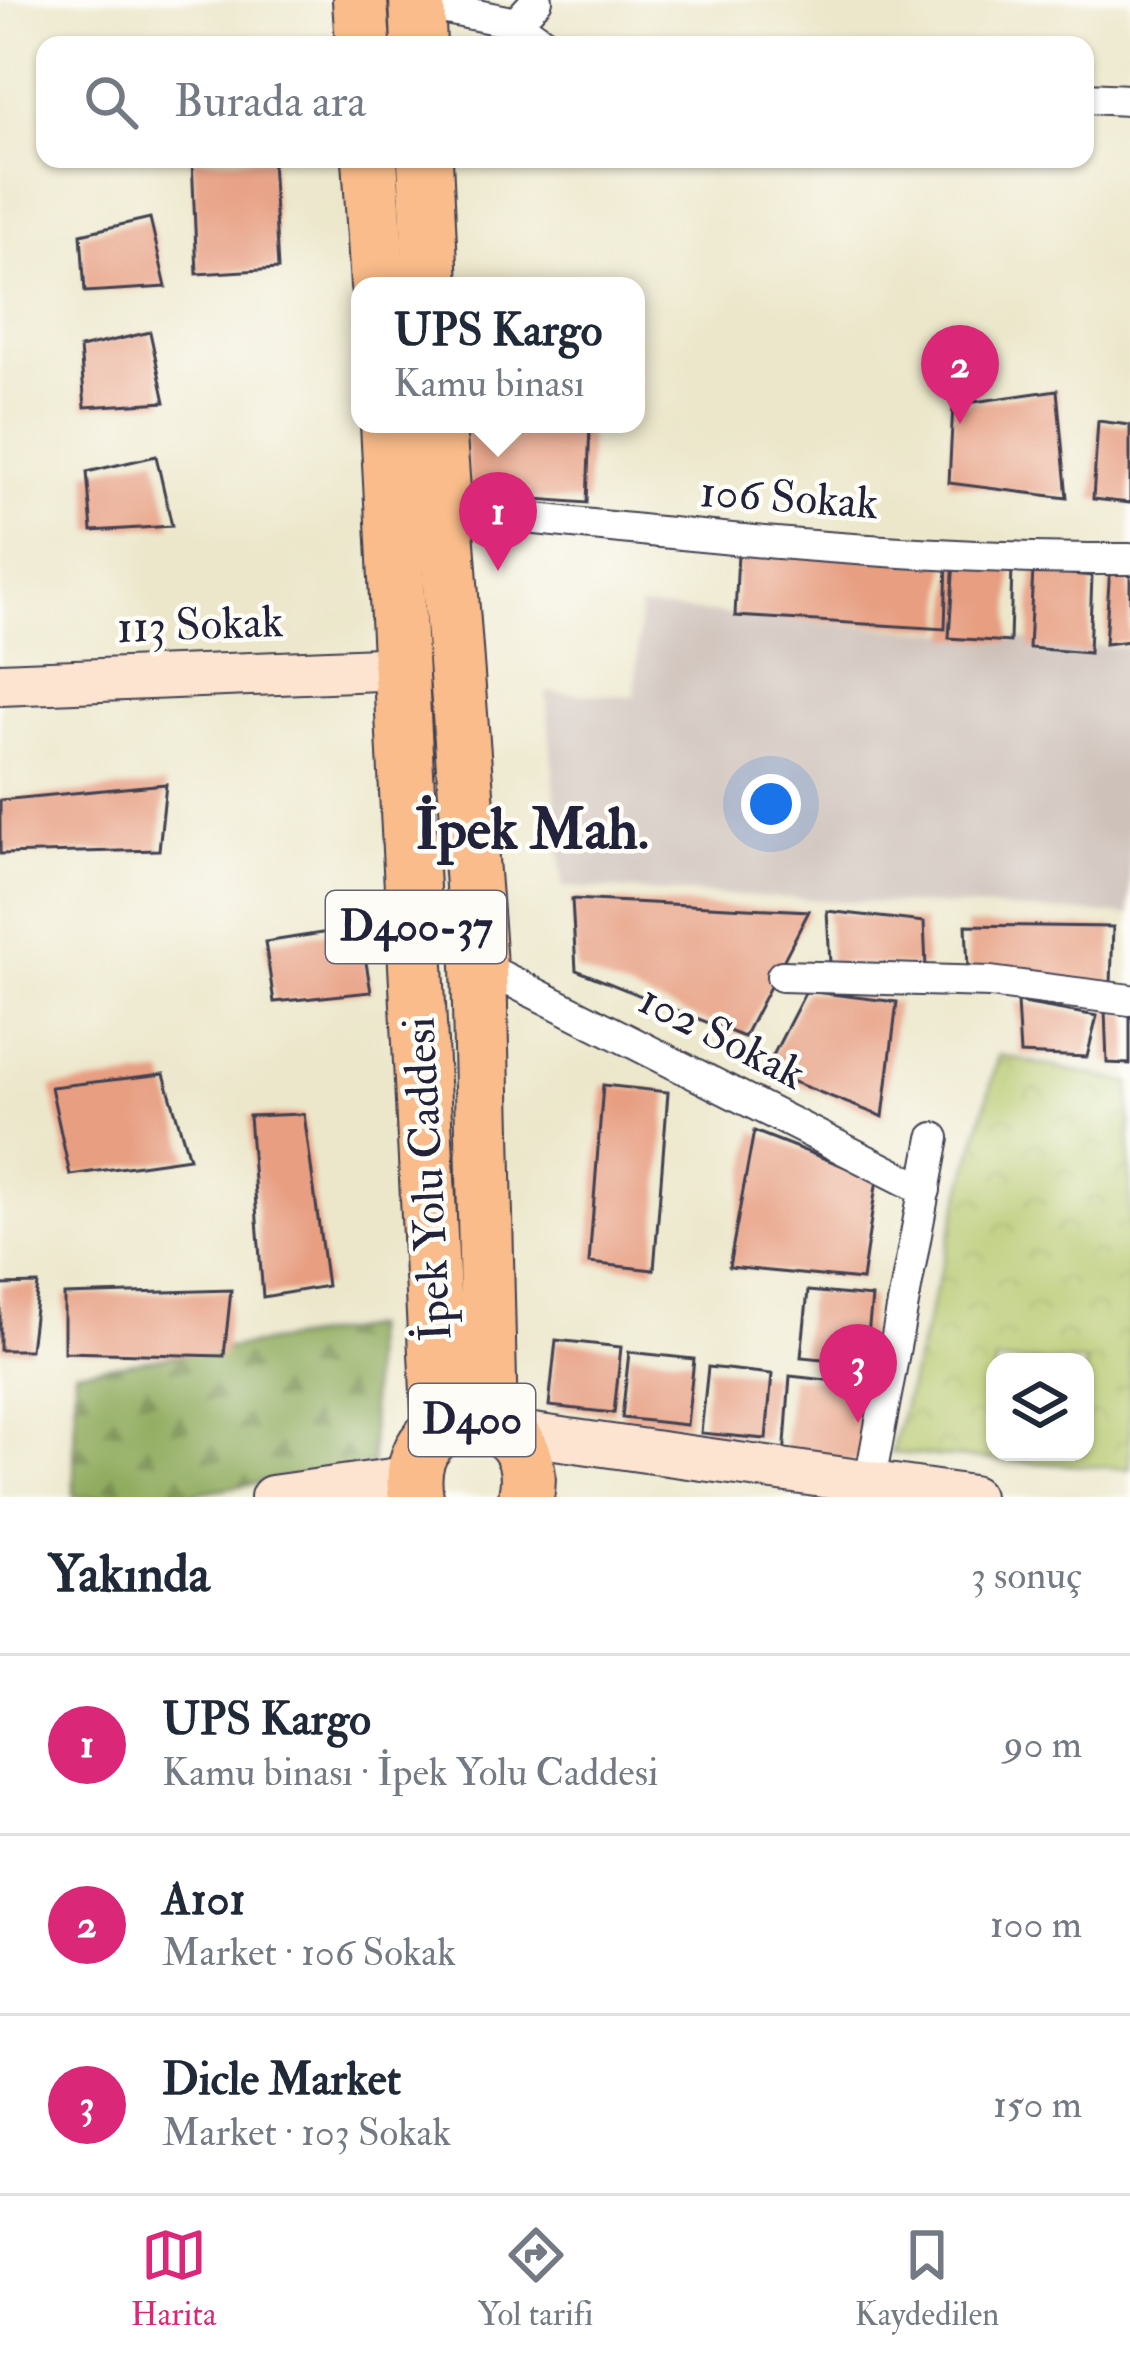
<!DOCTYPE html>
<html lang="tr">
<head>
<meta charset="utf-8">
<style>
  :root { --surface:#fff; --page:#f2f2f3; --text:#1f2937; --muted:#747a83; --line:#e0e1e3; --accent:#db2777 }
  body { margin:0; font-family:"IM FELL Double Pica",serif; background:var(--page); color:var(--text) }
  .controls { position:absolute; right:36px; bottom:36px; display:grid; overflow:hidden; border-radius:24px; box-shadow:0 3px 9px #0004 }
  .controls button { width:108px; height:108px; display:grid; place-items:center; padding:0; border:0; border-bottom:3px solid var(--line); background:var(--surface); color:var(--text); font:60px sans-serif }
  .you { position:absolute; left:771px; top:804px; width:42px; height:42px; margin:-30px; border:9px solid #fff; border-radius:50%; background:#1a73e8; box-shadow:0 0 0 18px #1a73e833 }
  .badge { display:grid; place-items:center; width:78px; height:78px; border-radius:50%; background:var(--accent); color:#fff; font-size:39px; font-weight:700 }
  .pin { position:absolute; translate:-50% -99px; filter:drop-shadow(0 3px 6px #0008) }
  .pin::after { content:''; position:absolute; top:63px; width:42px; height:36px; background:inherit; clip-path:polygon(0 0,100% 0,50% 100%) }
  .popup { position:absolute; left:351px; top:277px; width:294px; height:156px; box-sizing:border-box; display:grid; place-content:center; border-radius:24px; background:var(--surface); filter:drop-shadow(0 3px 9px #0005); font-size:39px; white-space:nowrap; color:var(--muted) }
  .popup b { font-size:45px; color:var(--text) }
  .popup::after { content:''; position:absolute; left:50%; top:100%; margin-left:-24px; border:24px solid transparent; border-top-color:var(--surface) }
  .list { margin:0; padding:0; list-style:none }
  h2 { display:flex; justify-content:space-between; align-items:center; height:156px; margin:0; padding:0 48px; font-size:51px }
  h2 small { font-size:39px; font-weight:400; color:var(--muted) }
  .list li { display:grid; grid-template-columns:78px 1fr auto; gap:36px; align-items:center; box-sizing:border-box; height:180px; padding:0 48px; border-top:3px solid var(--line) }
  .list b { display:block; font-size:45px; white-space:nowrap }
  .list p { margin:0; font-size:39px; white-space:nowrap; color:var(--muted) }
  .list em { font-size:39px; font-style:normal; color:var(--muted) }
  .icon { flex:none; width:66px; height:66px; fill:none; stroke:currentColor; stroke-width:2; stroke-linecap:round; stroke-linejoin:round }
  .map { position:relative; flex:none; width:1130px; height:1497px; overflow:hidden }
  .search { position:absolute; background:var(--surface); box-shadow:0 3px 9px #0004; left:36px; right:36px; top:36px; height:132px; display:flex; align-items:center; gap:30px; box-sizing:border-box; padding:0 42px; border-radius:24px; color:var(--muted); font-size:45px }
  .sheet { height:696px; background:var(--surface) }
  nav { display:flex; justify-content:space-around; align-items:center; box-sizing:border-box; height:168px; border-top:3px solid var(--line); background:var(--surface); font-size:33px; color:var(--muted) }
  nav a { display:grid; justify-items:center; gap:6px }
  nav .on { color:var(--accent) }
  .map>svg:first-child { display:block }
  .industrial { fill:#cec1ba }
  .forest { fill:url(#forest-firs); stroke:#58664c; stroke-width:3 }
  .park { fill:url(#park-crowns); stroke:#6b7452; stroke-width:3; fill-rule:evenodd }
  .building { fill:#e79e81 }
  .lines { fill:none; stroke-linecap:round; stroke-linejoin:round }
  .street-casing { stroke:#404051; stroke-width:34 }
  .secondary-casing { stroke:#404051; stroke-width:46 }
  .highway-casing { stroke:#404051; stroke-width:58 }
  .street { stroke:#fff; stroke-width:30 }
  .secondary { stroke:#fde4d0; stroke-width:42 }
  .highway { stroke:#f9bc8a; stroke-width:54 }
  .labels { text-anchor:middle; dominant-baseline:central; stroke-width:9; stroke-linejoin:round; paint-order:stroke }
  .shield { fill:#fdfcf7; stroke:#646373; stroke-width:3 }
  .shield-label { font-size:42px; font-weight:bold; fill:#22223b }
  .street-label { font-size:45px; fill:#22223b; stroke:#fdfcf7 }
  .district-label { font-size:57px; font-weight:bold; fill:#22223b; stroke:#fdfcf7 }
</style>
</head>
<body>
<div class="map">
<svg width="1130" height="1497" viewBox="0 0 1130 1497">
  <defs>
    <pattern id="forest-firs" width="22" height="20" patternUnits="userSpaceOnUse" patternTransform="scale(3)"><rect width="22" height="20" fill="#8fab5d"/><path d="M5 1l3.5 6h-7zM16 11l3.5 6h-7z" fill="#748b4e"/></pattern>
    <pattern id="park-crowns" width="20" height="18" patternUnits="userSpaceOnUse" patternTransform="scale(3)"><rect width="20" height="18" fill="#b4c669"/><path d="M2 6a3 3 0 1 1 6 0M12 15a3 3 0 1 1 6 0" fill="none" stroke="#9aaa5c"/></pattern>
  </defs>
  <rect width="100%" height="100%" fill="#fdfcf7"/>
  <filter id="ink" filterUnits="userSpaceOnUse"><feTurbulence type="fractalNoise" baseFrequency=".00833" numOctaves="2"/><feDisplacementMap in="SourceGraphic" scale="24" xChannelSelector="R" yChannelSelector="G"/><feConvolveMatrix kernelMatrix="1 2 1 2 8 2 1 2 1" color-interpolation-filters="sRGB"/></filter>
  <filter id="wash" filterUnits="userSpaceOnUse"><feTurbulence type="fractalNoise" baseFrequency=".004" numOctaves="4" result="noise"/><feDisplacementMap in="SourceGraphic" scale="48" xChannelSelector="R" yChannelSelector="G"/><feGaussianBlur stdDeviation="2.7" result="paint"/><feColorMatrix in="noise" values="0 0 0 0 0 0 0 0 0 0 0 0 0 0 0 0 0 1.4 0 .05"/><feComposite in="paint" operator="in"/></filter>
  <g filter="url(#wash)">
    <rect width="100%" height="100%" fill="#ece7cb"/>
    <!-- industrial -->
    <polygon class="industrial" points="640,607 1130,648 1130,915 563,887 546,692 635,696"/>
    <!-- forest -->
    <polygon class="forest" points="370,1327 372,1464 173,1497 74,1497 75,1371"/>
    <!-- park -->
    <path class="park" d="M999,1055L1130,1083V1469L891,1453ZM995,1362H1085V1452H995Z"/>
    <g id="blocks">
      <!-- building -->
      <g class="building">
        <polygon points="192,159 272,159 278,269 197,274"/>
        <polygon points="150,218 166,287 85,292 81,234"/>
        <polygon points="150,332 165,402 85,407 80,348"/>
        <polygon points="1057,390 1067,498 949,483 953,405"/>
        <polygon points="1098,421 1130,425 1130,503 1093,499"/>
        <polygon points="523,424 590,424 587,503 469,494 464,430"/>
        <polygon points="156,456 172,526 92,531 87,472"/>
        <polygon points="738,553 947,560 945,629 735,616"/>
        <polygon points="954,560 1012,565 1010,642 949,638"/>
        <polygon points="1110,566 1130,567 1130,641 1105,644"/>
        <polygon points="1033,570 1092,576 1089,653 1029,648"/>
        <polygon points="166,784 159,850 0,854 0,800"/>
        <polygon points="572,899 809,911 744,1037 576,970"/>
        <polygon points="827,911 924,922 926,967 830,963"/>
        <polygon points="966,925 1113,927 1111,984 968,969"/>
        <polygon points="360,927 371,992 274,1002 265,942"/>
        <polygon points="806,991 897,1002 883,1117 765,1071"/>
        <polygon points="1017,1002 1097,1016 1087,1057 1020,1054"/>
        <polygon points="1105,1010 1130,1015 1130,1064 1107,1063"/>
        <polygon points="164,1074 189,1158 70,1175 51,1087"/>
        <polygon points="603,1085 668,1092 654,1270 589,1263"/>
        <polygon points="304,1114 327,1286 263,1297 249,1116"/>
        <polygon points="754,1131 877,1179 862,1280 729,1267"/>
        <polygon points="38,1284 30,1350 0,1350 0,1285"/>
        <polygon points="231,1290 224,1356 64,1352 64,1295"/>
        <polygon points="808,1291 872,1297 865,1363 801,1357"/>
        <polygon points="556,1340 621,1347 614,1413 549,1406"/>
        <polygon points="629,1352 694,1359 687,1425 622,1418"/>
        <polygon points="708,1367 772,1374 766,1439 701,1433"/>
        <polygon points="790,1376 873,1385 864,1462 784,1458"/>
      </g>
    </g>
  </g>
  <g filter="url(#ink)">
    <use href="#blocks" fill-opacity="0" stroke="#404051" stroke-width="3"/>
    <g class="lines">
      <defs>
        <g id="street">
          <polyline points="417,3 516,23 537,0"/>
          <polyline points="516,23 547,45"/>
          <polyline points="1085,98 1130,100"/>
          <path d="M443,509C671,534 900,560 1130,559"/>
          <polyline points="479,965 925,1190"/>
          <polyline points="782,976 990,982 1130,1000"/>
          <polyline points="869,1486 934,1138"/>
        </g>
        <g id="secondary">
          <polyline points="0,684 404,668"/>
          <polyline points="505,1431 972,1497"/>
          <polyline points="272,1497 413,1477"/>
        </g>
        <g id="highway">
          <polyline points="360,0 363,45"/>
          <polyline points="417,0 419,45"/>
          <polyline points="370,159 378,286"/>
          <polyline points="425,159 431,286"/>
          <polyline points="388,424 440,1430"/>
          <polyline points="438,424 479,965 490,1424"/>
          <path d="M416,1497C398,1396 546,1397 526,1497"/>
        </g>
      </defs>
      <!-- street casing -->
      <use href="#street" class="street-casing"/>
      <!-- secondary casing -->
      <use href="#secondary" class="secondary-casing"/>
      <!-- highway casing -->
      <use href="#highway" class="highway-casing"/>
      <!-- street -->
      <use href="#street" class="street"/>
      <!-- secondary -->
      <use href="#secondary" class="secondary"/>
      <!-- highway -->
      <use href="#highway" class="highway"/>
    </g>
  </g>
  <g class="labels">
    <!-- shield labels -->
    <g class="shield">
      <rect x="326" y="891" width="180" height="72" rx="9"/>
      <rect x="409" y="1384" width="126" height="72" rx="9"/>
    </g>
    <g class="shield-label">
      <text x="416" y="927">D400-37</text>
      <text x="472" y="1420">D400</text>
    </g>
    <!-- street labels -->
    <g class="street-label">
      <text transform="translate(789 498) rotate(4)">106 Sokak</text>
      <text transform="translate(200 625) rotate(-2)">113 Sokak</text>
      <text transform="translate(722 1037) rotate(27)">102 Sokak</text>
      <text transform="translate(428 1179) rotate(-93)">İpek Yolu Caddesi</text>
    </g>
    <!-- district labels -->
    <g class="district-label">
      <text x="532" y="830">İpek Mah.</text>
    </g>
  </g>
</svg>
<div class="controls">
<button><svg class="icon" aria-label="layers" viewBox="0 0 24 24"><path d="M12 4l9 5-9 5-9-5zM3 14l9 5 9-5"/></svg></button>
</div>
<div class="you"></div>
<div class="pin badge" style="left:498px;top:571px">1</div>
<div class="popup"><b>UPS Kargo</b>Kamu binası</div>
<div class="pin badge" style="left:960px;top:424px">2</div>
<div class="pin badge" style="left:858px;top:1423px">3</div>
<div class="search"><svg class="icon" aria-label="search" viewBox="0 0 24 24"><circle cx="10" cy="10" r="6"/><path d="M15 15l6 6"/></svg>Burada ara</div>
</div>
<section class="sheet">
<h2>Yakında<small>3 sonuç</small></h2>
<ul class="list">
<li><span class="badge">1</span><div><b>UPS Kargo</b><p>Kamu binası · İpek Yolu Caddesi</p></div><em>90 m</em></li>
<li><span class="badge">2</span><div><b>A101</b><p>Market · 106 Sokak</p></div><em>100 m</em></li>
<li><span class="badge">3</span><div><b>Dicle Market</b><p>Market · 103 Sokak</p></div><em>150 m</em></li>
</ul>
</section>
<nav>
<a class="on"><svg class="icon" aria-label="map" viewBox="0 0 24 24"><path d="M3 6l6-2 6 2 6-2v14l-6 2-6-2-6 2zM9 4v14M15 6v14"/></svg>Harita</a>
<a><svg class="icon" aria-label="directions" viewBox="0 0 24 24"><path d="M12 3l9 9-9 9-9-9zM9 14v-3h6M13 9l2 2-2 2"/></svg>Yol tarifi</a>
<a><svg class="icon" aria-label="saved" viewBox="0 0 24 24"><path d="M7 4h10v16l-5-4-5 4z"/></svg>Kaydedilen</a>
</nav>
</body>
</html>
